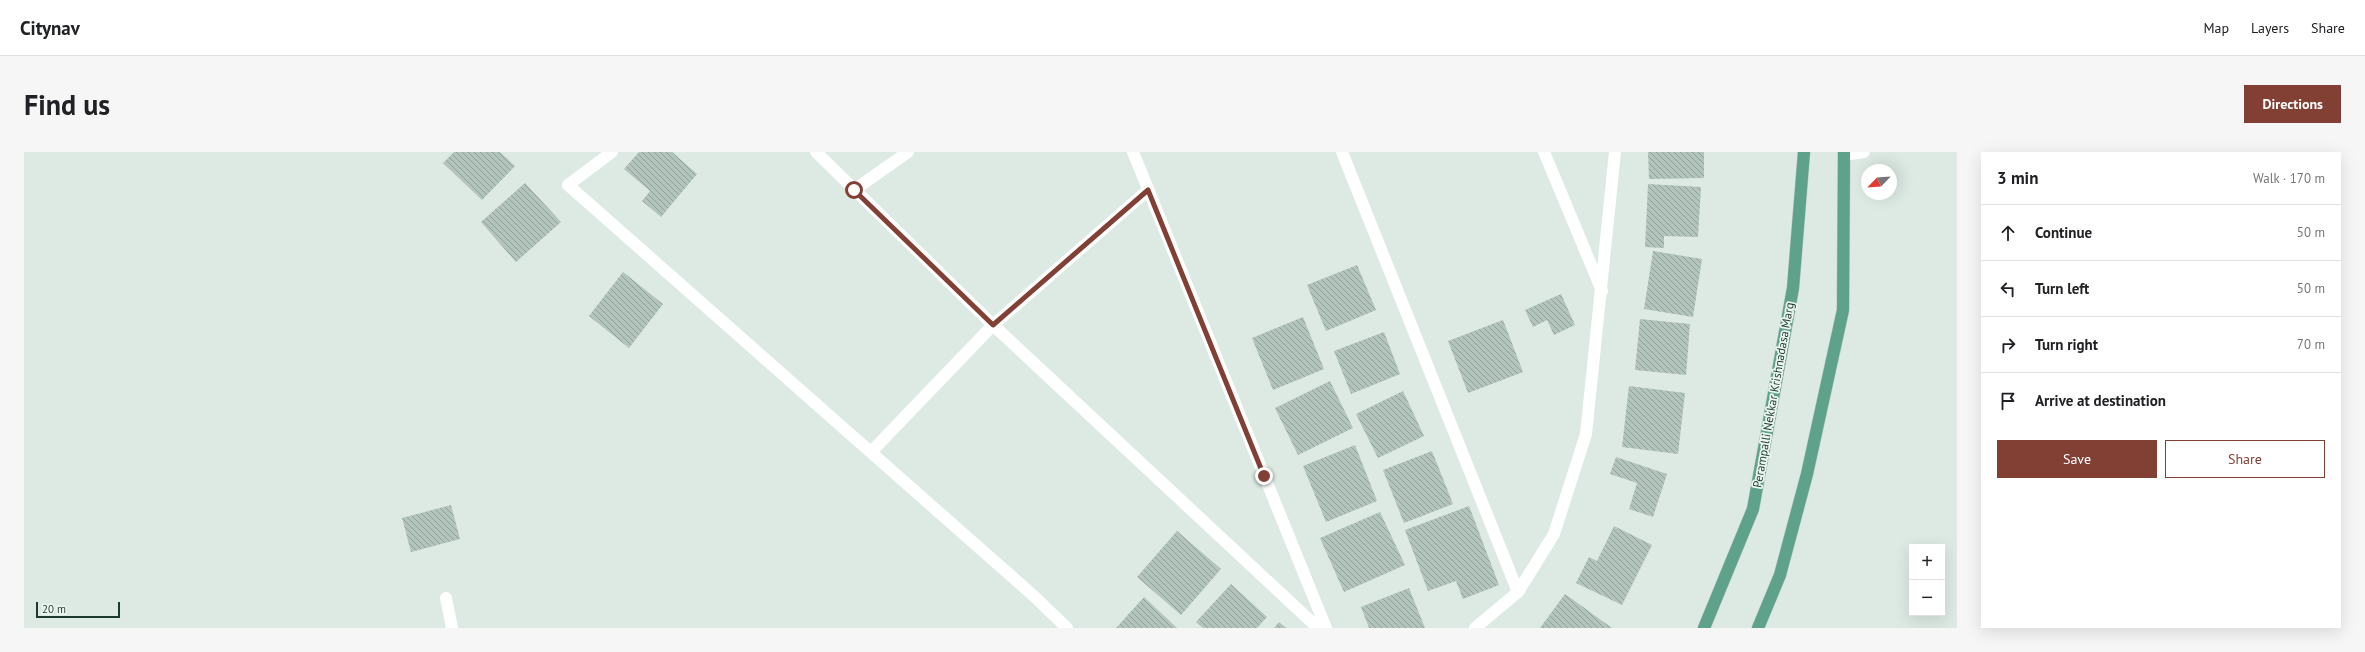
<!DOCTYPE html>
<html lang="en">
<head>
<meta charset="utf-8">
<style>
  :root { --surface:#fff; --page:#f6f6f6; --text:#202124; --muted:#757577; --line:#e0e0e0; --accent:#824035 }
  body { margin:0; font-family:"PT Sans",sans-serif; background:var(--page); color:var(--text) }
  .controls { position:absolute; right:12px; bottom:12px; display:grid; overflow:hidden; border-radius:0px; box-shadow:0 4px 16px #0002 }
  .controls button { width:36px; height:36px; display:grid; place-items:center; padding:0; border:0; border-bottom:1px solid var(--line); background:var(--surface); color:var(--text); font:20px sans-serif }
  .compass { position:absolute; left:1837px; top:12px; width:36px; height:36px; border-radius:50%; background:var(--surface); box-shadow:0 4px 16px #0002; rotate:245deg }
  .scale { position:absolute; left:12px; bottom:10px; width:84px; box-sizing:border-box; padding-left:4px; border:2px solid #1d3930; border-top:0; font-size:11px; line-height:14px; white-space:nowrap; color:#1d3930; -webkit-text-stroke:3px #ecf6f1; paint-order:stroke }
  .stop { position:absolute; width:12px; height:12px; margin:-9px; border:3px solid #824035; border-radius:50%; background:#fff }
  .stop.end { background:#824035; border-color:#fff; box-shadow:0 1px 4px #0008 }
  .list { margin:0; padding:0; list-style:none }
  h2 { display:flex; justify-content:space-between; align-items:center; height:52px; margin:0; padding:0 16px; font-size:17px }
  h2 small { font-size:13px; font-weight:400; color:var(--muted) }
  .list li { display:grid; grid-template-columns:26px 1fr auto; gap:12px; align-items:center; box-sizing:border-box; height:56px; padding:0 16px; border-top:1px solid var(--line) }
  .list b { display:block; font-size:15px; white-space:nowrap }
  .list em { font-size:13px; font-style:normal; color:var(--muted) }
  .actions { display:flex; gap:8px; padding:12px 16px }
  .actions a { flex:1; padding:9px 0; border:1px solid var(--accent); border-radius:0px; text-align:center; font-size:14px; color:var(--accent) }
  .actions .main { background:var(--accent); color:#fff }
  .icon { flex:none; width:22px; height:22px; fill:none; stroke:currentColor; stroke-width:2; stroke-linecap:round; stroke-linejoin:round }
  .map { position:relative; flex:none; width:1933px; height:476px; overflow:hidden; border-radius:0px }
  header { display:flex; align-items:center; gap:24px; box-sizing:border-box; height:56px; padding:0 20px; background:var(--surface); border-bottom:1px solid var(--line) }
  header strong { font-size:19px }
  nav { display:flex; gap:22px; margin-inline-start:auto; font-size:14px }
  .intro { display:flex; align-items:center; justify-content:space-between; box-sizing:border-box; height:96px; padding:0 24px }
  h1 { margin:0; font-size:28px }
  .button { padding:10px 18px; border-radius:0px; background:var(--accent); color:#fff; font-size:14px; font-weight:700 }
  main { display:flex; gap:24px; padding:0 24px }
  aside { flex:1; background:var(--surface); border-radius:0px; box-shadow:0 4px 16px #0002 }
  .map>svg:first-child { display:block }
  .building { fill:url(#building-back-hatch) }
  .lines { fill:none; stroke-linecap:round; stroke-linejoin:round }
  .major-casing { stroke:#bbc4c1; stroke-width:13 }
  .minor { stroke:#fff; stroke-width:12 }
  .major { stroke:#5ea28b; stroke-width:12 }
  .route { stroke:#824035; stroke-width:5 }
  .labels { text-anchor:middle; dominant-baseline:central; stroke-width:3.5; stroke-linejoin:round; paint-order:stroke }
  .street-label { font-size:12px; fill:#1d3930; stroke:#ecf6f1 }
</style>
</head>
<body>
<header>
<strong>Citynav</strong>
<nav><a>Map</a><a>Layers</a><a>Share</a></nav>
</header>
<div class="intro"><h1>Find us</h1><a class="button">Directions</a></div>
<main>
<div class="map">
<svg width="1933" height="476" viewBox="0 0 1933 476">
  <defs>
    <pattern id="building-back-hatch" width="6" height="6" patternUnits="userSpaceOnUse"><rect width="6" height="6" fill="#b2c4bb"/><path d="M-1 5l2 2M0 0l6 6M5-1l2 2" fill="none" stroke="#90a098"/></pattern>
  </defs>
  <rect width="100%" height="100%" fill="#dceae3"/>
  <!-- building -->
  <g class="building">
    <polygon points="430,0 476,0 491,14 458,48 419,11"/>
    <polygon points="615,0 648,0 673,22 637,65 618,49 626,39 600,17"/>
    <polygon points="1624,0 1680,0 1680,26 1625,27"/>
    <polygon points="501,31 537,70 492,110 457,70"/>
    <polygon points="1624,32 1677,35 1674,85 1640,84 1640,96 1621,95"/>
    <polygon points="1629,99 1678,107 1669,165 1620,157"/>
    <polygon points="1333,113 1352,158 1302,179 1283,133"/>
    <polygon points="599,120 639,152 605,196 565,164"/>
    <polygon points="1537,142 1551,173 1530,183 1523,168 1509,175 1501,158"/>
    <polygon points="1279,165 1300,217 1249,238 1228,186"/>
    <polygon points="1616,167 1666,172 1662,223 1611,218"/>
    <polygon points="1479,168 1499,220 1444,241 1424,189"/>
    <polygon points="1360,180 1376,222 1327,242 1310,199"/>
    <polygon points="1306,229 1329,276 1274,303 1251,256"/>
    <polygon points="1605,234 1661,241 1654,302 1598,295"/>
    <polygon points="1379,239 1400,284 1354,306 1332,262"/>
    <polygon points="1331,293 1353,349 1302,370 1279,314"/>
    <polygon points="1408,299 1429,352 1380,371 1359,318"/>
    <polygon points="1592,305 1643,322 1629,365 1605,357 1613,331 1586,322"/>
    <polygon points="427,353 436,387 387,400 378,366"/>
    <polygon points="1445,354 1475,433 1439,447 1432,429 1404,439 1381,378"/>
    <polygon points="1356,360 1381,413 1320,440 1296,386"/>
    <polygon points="1590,374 1628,393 1598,453 1552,431 1565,405 1573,409"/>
    <polygon points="1153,379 1197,417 1157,463 1113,425"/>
    <polygon points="1207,432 1243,465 1233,476 1179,476 1172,470"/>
    <polygon points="1385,436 1401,476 1345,476 1337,455"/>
    <polygon points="1541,442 1588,476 1516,476"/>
    <polygon points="1120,445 1153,476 1092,476"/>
    <polygon points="1255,470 1262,476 1250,476"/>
  </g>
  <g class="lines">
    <defs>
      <g id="major">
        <polyline points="1680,476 1729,357 1769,136 1780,0"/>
        <polyline points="1734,476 1756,423 1783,322 1819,158 1820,0"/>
      </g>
    </defs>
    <!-- major casing -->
    <use href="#major" class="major-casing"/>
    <!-- minor -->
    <g class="minor">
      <polyline points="588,0 544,33 1012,446 1043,476"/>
      <polyline points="792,0 969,173 847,300"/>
      <polyline points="1109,0 1302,476"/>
      <polyline points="1318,0 1494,440"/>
      <polyline points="1520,0 1578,139"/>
      <polyline points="1820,3 1840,0"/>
      <polyline points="830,38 884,0"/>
      <polyline points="1124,38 969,173 1294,476"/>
      <polyline points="422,446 428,476"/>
      <polyline points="1451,476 1494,440 1530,382 1562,282 1591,0"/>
    </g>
    <!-- major -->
    <use href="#major" class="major"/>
  </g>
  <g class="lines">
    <!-- route -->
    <polyline class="route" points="830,38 969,173 1124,38 1240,324"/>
  </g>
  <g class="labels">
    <!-- street labels -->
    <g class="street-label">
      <text transform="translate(1749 243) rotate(-80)">Perampalli Nekkar Krishnadasa Marg</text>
    </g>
  </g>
</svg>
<div class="controls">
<button>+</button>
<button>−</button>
</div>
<svg class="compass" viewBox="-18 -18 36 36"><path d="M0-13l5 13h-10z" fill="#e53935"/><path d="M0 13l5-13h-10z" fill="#757577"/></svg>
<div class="scale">20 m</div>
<div class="stop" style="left:830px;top:38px"></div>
<div class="stop end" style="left:1240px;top:324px"></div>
</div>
<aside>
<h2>3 min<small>Walk · 170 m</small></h2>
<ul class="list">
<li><svg class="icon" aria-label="ahead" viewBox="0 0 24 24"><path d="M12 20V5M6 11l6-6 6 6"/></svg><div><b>Continue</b></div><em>50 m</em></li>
<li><svg class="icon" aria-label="left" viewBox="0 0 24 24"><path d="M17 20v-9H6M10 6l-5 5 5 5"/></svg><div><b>Turn left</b></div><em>50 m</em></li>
<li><svg class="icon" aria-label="right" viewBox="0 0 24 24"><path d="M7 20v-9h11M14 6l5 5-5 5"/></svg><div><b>Turn right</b></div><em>70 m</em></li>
<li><svg class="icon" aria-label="arrive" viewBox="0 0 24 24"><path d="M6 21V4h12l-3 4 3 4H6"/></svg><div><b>Arrive at destination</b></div></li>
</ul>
<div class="actions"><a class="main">Save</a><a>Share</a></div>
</aside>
</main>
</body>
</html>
